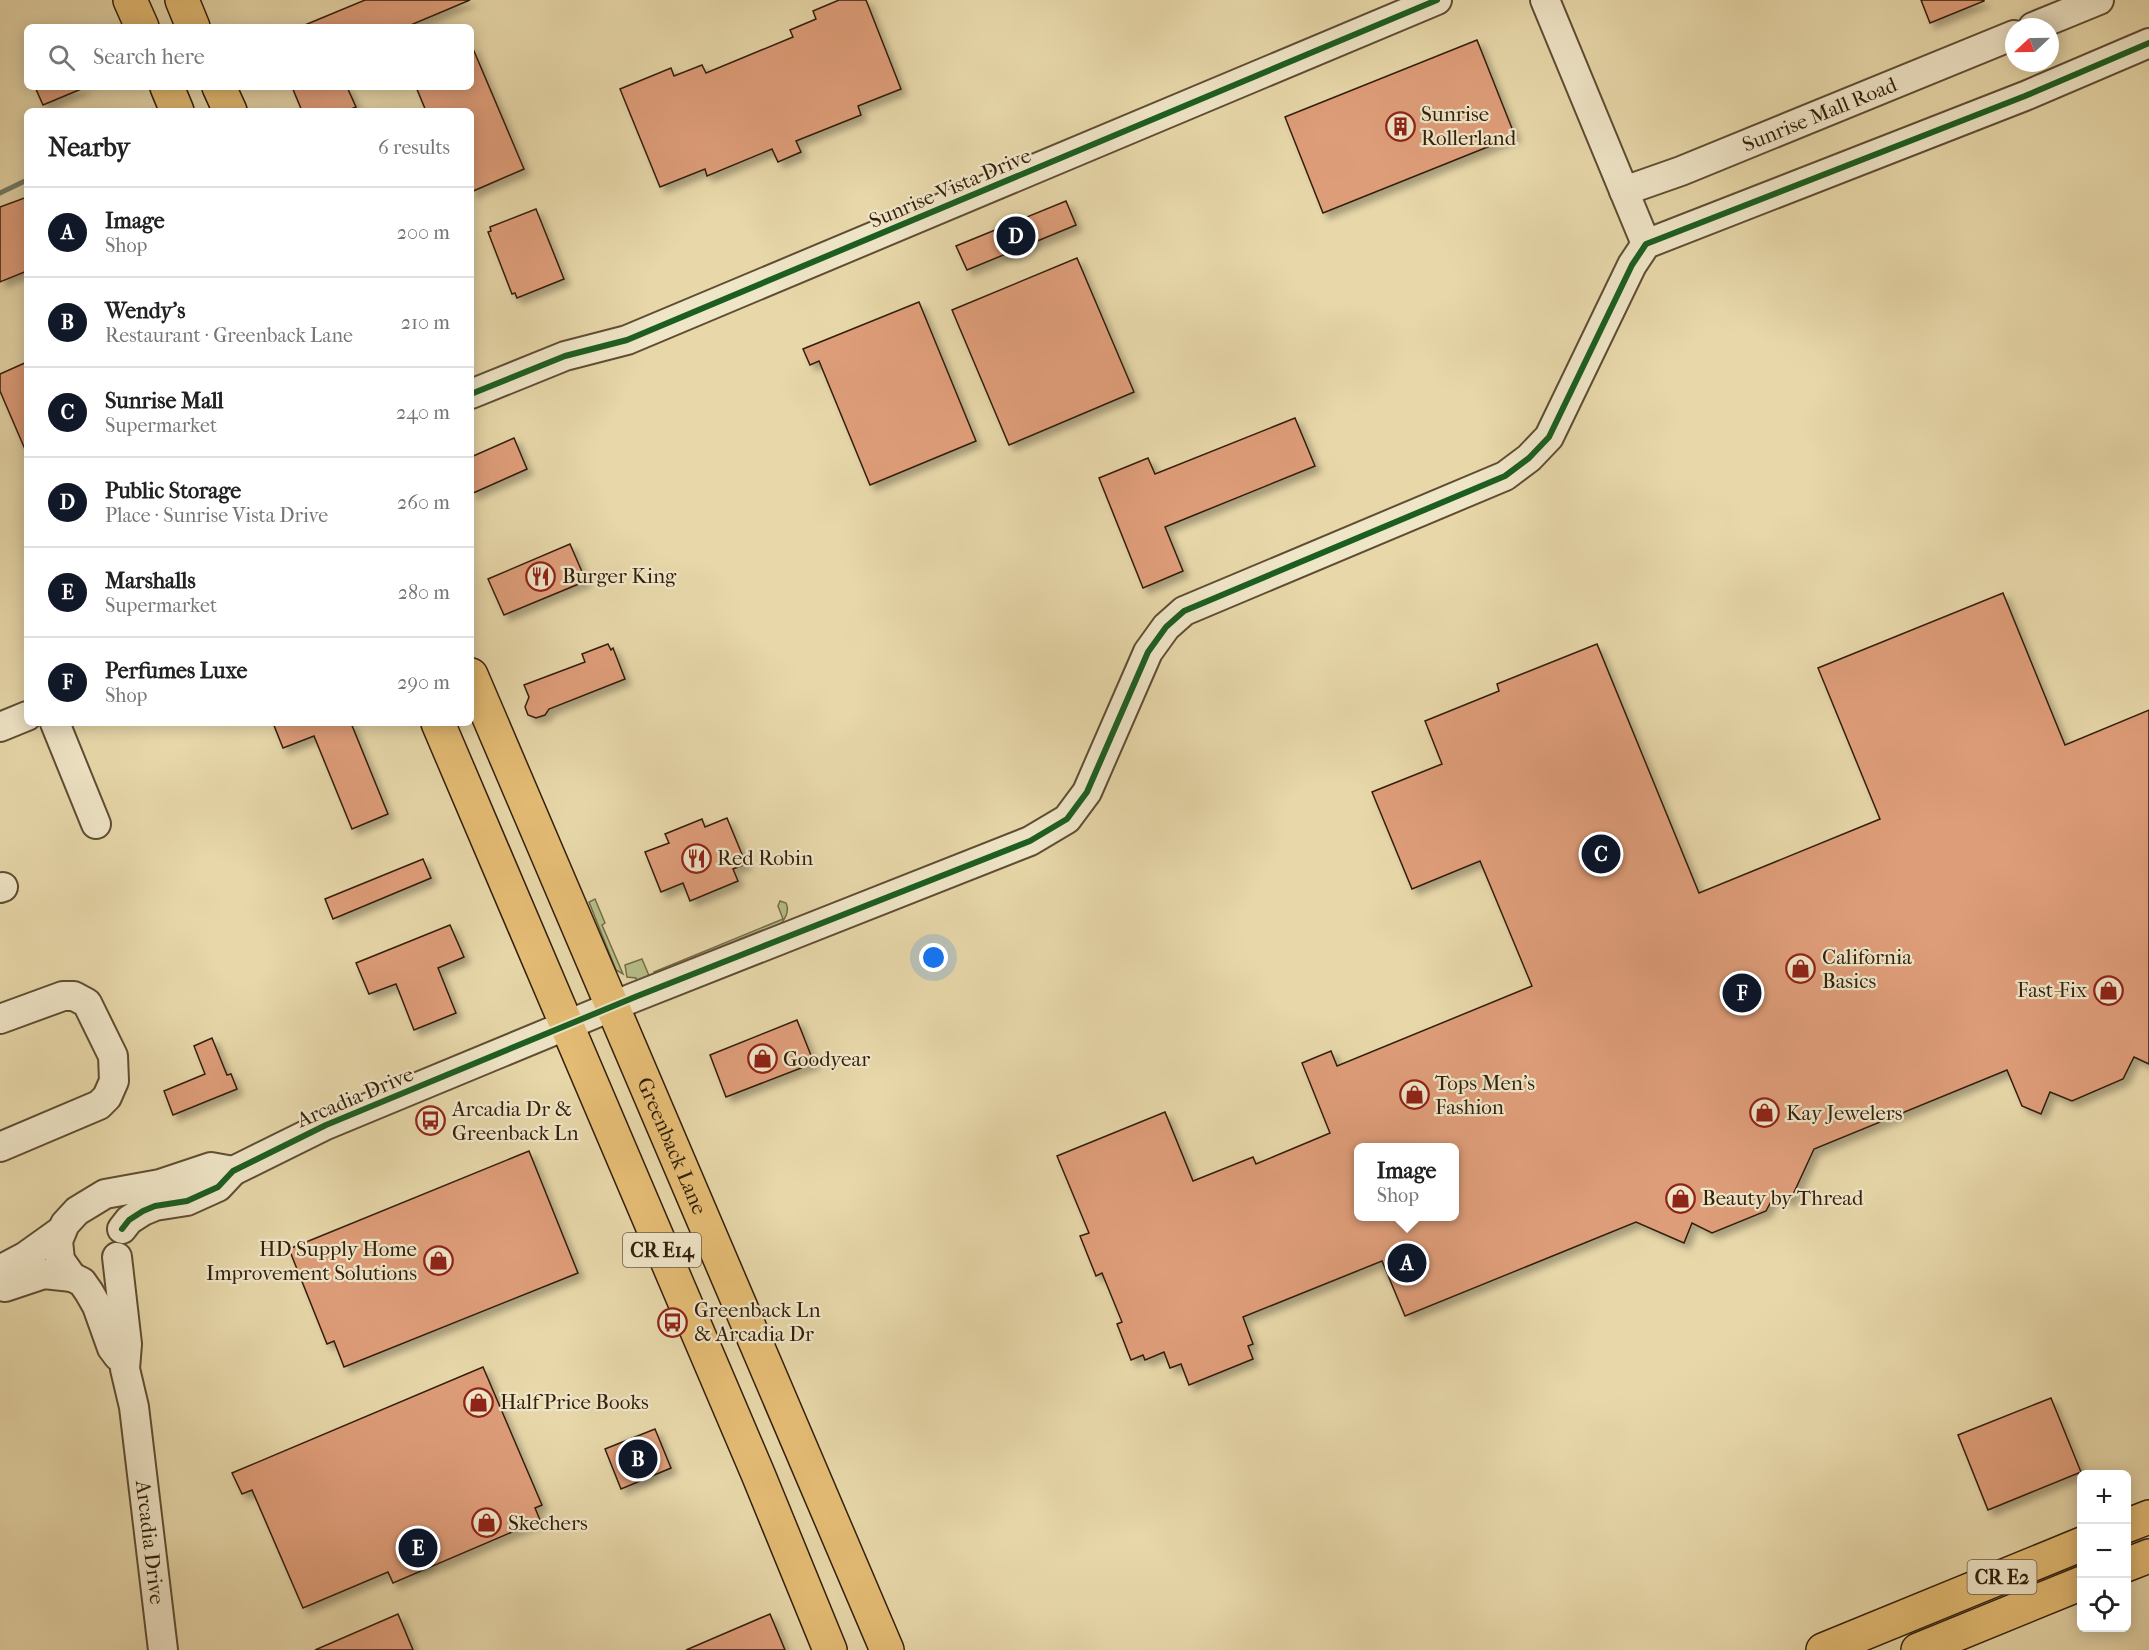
<!DOCTYPE html>
<html lang="en">
<head>
<meta charset="utf-8">
<style>
  :root { --surface:#fff; --page:#f6f6f6; --text:#222; --muted:#767676; --line:#e0e0e0; --accent:#111827 }
  body { margin:0; font-family:"IM FELL French Canon",serif; background:var(--page); color:var(--text) }
  .controls { position:absolute; right:18px; bottom:18px; display:grid; overflow:hidden; border-radius:9px; box-shadow:0 3px 15px #0003 }
  .controls button { width:54px; height:54px; display:grid; place-items:center; padding:0; border:0; border-bottom:2px solid var(--line); background:var(--surface); color:var(--text); font:30px sans-serif }
  .compass { position:absolute; left:2005px; top:18px; width:54px; height:54px; border-radius:50%; background:var(--surface); box-shadow:0 3px 15px #0003; rotate:248deg }
  .you { position:absolute; left:934px; top:958px; width:21px; height:21px; margin:-15px; border:4px solid #fff; border-radius:50%; background:#1a73e8; box-shadow:0 0 0 9px #1a73e833 }
  .badge { display:grid; place-items:center; width:39px; height:39px; border-radius:50%; background:var(--accent); color:#fff; font-size:20px; font-weight:700 }
  .pin { position:absolute; translate:-50% -50%; border:3px solid #fff; box-shadow:0 2px 6px #0006 }
  .popup { position:absolute; left:1354px; top:1143px; width:105px; height:78px; box-sizing:border-box; display:grid; place-content:center; border-radius:9px; background:var(--surface); filter:drop-shadow(0 2px 4px #0005); font-size:20px; white-space:nowrap; color:var(--muted) }
  .popup b { font-size:22px; color:var(--text) }
  .popup::after { content:''; position:absolute; left:50%; top:100%; margin-left:-12px; border:12px solid transparent; border-top-color:var(--surface) }
  .list { margin:0; padding:0; list-style:none }
  h2 { display:flex; justify-content:space-between; align-items:center; height:78px; margin:0; padding:0 24px; font-size:26px }
  h2 small { font-size:20px; font-weight:400; color:var(--muted) }
  .list li { display:grid; grid-template-columns:39px 1fr auto; gap:18px; align-items:center; box-sizing:border-box; height:90px; padding:0 24px; border-top:2px solid var(--line) }
  .list b { display:block; font-size:22px; white-space:nowrap }
  .list p { margin:0; font-size:20px; white-space:nowrap; color:var(--muted) }
  .list em { font-size:20px; font-style:normal; color:var(--muted) }
  .icon { flex:none; width:33px; height:33px; fill:none; stroke:currentColor; stroke-width:2; stroke-linecap:round; stroke-linejoin:round }
  .map { position:relative; flex:none; width:2149px; height:1650px; overflow:hidden }
  .search { position:absolute; background:var(--surface); box-shadow:0 3px 15px #0003; left:24px; top:24px; width:450px; height:66px; display:flex; align-items:center; gap:15px; box-sizing:border-box; padding:0 21px; border-radius:9px; color:var(--muted); font-size:22px }
  .panel { position:absolute; background:var(--surface); box-shadow:0 3px 15px #0003; left:24px; top:108px; width:450px; height:618px; border-radius:9px }
  .map>svg:first-child { display:block }
  .green { fill:#b6be87; stroke:#746e4a; stroke-width:1.5 }
  .lines { fill:none; stroke-linecap:round; stroke-linejoin:round }
  .stream { stroke:#6f7c68; stroke-width:5 }
  .building { fill:#de9d79; stroke:#321f0c; stroke-width:1.5; fill-rule:evenodd; filter:url(#shadow) }
  .minor-casing { stroke:#5f4d33; stroke-width:32 }
  .major-casing { stroke:#321f0c; stroke-width:36 }
  .minor { stroke:#efe5c7; stroke-width:28 }
  .major { stroke:#e4bc74; stroke-width:33 }
  .cycleway-casing { stroke:#efe5c7; stroke-width:10 }
  .cycleway { stroke:#1b5e20; stroke-width:6 }
  .labels { text-anchor:middle; dominant-baseline:central; stroke-width:4.5; stroke-linejoin:round; paint-order:stroke }
  .shield { fill:#efe5c7; stroke:#6b5a44; stroke-width:1.5 }
  .shield-label { font-size:20px; font-weight:bold; fill:#321f0c }
  .poi-label { font-size:21px; fill:#321f0c; stroke:#efe5c7; text-anchor:start }
  .street-label { font-size:21px; fill:#321f0c; stroke:#efe5c7 }
</style>
</head>
<body>
<div class="map">
<svg width="2149" height="1650" viewBox="0 0 2149 1650">
  <defs>
    <filter id="shadow"><feDropShadow dx="5.5" dy="5.5" stdDeviation="3" flood-color="#0004"/></filter>
  </defs>
  <rect width="100%" height="100%" fill="#e7d7a9"/>
  <filter id="stains"><feTurbulence type="fractalNoise" baseFrequency=".00333" numOctaves="4"/><feColorMatrix values="0 0 0 0 .2 0 0 0 0 .09 0 0 0 0 .02 0 0 0 .5 -.17"/></filter>
  <radialGradient id="worn" r=".72"><stop offset=".6" stop-color="#630" stop-opacity="0"/><stop offset="1" stop-color="#630" stop-opacity=".3"/></radialGradient>
  <!-- green -->
  <g class="green">
    <polygon points="595,899 605,923 602,925 623,974 616,970 589,902"/>
    <path d="M780,901L786,903C790,911 785,919 780,925L655,976L654,972L783,919L778,906Z"/>
    <polygon points="642,959 650,978 637,982 636,978 627,977 625,965"/>
  </g>
  <g class="lines">
    <!-- stream -->
    <polyline class="stream" points="0,193 27,180"/>
  </g>
  <!-- building -->
  <g class="building">
    <polygon points="365,0 470,0 406,27 300,27"/>
    <polygon points="839,0 866,0 901,89 858,106 861,115 796,141 801,152 778,162 772,149 707,176 705,169 660,187 620,89 671,68 674,76 702,65 706,73 793,37 790,30 816,19 813,11"/>
    <polygon points="1921,0 1984,0 1984,1 1930,23"/>
    <polygon points="1477,40 1515,136 1323,213 1285,117"/>
    <polygon points="471,44 524,169 471,192 471,111 426,111 416,87 471,87"/>
    <polygon points="35,87 86,87 43,105"/>
    <polygon points="292,87 347,87 356,107 346,111 302,111"/>
    <polygon points="27,197 27,271 0,282 0,207"/>
    <polygon points="1066,201 1076,225 967,270 956,246"/>
    <polygon points="536,209 564,279 517,298 515,293 512,294 488,232 491,231 490,227"/>
    <polygon points="1077,258 1134,392 1009,445 952,310"/>
    <polygon points="919,302 976,441 870,485 819,361 810,365 803,349"/>
    <polygon points="27,362 27,454 0,391 0,374"/>
    <polygon points="1295,418 1315,466 1165,527 1183,571 1143,588 1099,478 1148,458 1155,474"/>
    <polygon points="514,438 527,469 471,494 471,457"/>
    <polygon points="570,544 586,581 504,615 488,579"/>
    <path d="M2003,593L2065,745L2149,710V1064L2134,1057L2123,1079L2072,1101L2050,1092L2041,1114L2022,1106L2007,1070L1814,1149L1790,1201L1775,1194L1766,1211L1712,1233L1692,1223L1684,1243L1636,1222L1405,1316L1382,1261L1243,1317L1253,1344L1248,1346L1253,1359L1189,1385L1181,1364L1170,1368L1164,1352L1145,1360L1143,1355L1131,1360L1117,1324L1122,1322L1102,1273L1096,1276L1080,1236L1089,1233L1057,1156L1165,1112L1193,1181L1253,1157L1256,1164L1330,1133L1302,1063L1331,1051L1337,1066L1532,986L1480,861L1412,889L1372,792L1442,764L1425,721L1499,691L1497,684L1597,644L1699,893L1880,819L1818,668ZM1359,1148H1455V1216H1359Z"/>
    <polygon points="608,644 611,650 613,648 625,679 549,709 545,715 536,718 528,715 525,707 529,697 524,685 585,662 582,654"/>
    <polygon points="273,723 351,723 388,814 352,829 314,736 283,748"/>
    <polygon points="727,818 746,864 733,869 738,881 690,901 683,883 661,892 645,852 669,843 665,834 702,819 705,827"/>
    <polygon points="423,859 431,878 333,919 325,899"/>
    <polygon points="450,925 464,957 438,968 456,1013 414,1030 396,984 369,994 356,963"/>
    <polygon points="797,1020 814,1063 726,1097 710,1055"/>
    <polygon points="212,1038 227,1075 231,1074 237,1089 173,1115 164,1091 205,1074 194,1046"/>
    <polygon points="529,1151 578,1273 344,1367 334,1341 327,1344 289,1249"/>
    <polygon points="483,1367 542,1505 535,1508 540,1520 393,1583 388,1572 303,1608 252,1490 242,1494 232,1473"/>
    <polygon points="2051,1398 2081,1472 1988,1510 1958,1435"/>
    <polygon points="655,1429 671,1468 621,1489 605,1449"/>
    <polygon points="398,1614 413,1650 315,1650"/>
    <polygon points="770,1614 785,1650 686,1650"/>
  </g>
  <g class="lines">
    <defs>
      <g id="minor">
        <polyline points="1545,0 1646,244"/>
        <polyline points="2033,27 2099,0"/>
        <path id="s1" d="M1624,191L1681,171L2014,35"/>
        <polyline points="471,394 565,356 627,340 1437,0"/>
        <polyline points="55,723 96,824"/>
        <polyline points="0,727 27,716"/>
        <polyline points="0,888 3,887"/>
        <polyline points="0,1019 63,996 74,996 87,1003 113,1056 114,1081 107,1097 99,1105 0,1147"/>
        <polyline points="122,1229 129,1220 143,1211 155,1206 187,1201 218,1187 233,1171 326,1125 635,997 1030,841 1067,819 1087,792 1148,652 1166,627 1184,611 1505,476 1529,458 1549,437 1632,265 1646,244 2025,96 2149,43"/>
        <path id="s2" d="M117,1257L127,1344L125,1369L134,1407L163,1650"/>
        <polyline points="0,1270 26,1256 61,1231"/>
        <polyline points="0,1286 5,1287 44,1274 72,1277"/>
        <polyline points="118,1356 112,1348 97,1306 89,1292 82,1282 72,1277 60,1260 58,1241 65,1224 77,1211 105,1194 160,1184 211,1167 233,1171"/>
      </g>
      <g id="major">
        <polyline points="130,0 142,27"/>
        <polyline points="182,0 193,27"/>
        <polyline points="167,87 177,111"/>
        <polyline points="219,87 230,111"/>
        <path id="s3" d="M471,675L887,1650"/>
        <polyline points="438,723 758,1474 830,1650"/>
        <polyline points="2126,1526 2149,1517"/>
        <polyline points="2126,1565 2149,1556"/>
        <polyline points="1823,1650 2082,1544"/>
        <polyline points="1918,1650 2082,1583"/>
      </g>
    </defs>
    <!-- minor casing -->
    <use href="#minor" class="minor-casing"/>
    <!-- major casing -->
    <use href="#major" class="major-casing"/>
    <!-- minor -->
    <use href="#minor" class="minor"/>
    <!-- major -->
    <use href="#major" class="major"/>
    <defs>
      <g id="cycleway">
        <polyline points="471,394 565,356 627,340 1437,0"/>
        <polyline points="122,1229 129,1220 143,1211 155,1206 187,1201 218,1187 233,1171 326,1125 635,997 1030,841 1067,819 1087,792 1148,652 1166,627 1184,611 1505,476 1529,458 1549,437 1632,265 1646,244 2025,96 2149,43"/>
      </g>
    </defs>
    <!-- cycleway casing -->
    <use href="#cycleway" class="cycleway-casing"/>
    <!-- cycleway -->
    <use href="#cycleway" class="cycleway"/>
  </g>
  <!-- icons -->
  <defs>
    <symbol id="building-ring" viewBox="-11 -11 22 22"><circle r="9.5" fill="#efe5c7" stroke="#8f2418" stroke-width="1.5"/><path d="M-4-6H4V6H1V3H-1V6H-4ZM-2.5-4.3h1.7v1.8h-1.7ZM.8-4.3h1.7v1.8H.8ZM-2.5-1h1.7V.8h-1.7ZM.8-1h1.7V.8H.8Z" fill="#8f2418"/></symbol>
    <symbol id="restaurant-ring" viewBox="-11 -11 22 22"><circle r="9.5" fill="#efe5c7" stroke="#8f2418" stroke-width="1.5"/><path d="M-5-6h1v4h1v-4h1v4h1v-4h1v5L-1.5 .5V6h-2V.5L-5-1ZM5-6V6H3V1.5H1.5Q1.5-4 5-6Z" fill="#8f2418"/></symbol>
    <symbol id="shop-ring" viewBox="-11 -11 22 22"><circle r="9.5" fill="#efe5c7" stroke="#8f2418" stroke-width="1.5"/><path d="M-5-2.5h2.3a2.7 3.5 0 0 1 5.4 0H5L5.5 6h-11ZM-1.5-2.5h3a1.5 2.3 0 0 0-3 0Z" fill="#8f2418"/></symbol>
    <symbol id="bus-ring" viewBox="-11 -11 22 22"><circle r="9.5" fill="#efe5c7" stroke="#8f2418" stroke-width="1.5"/><path d="M-5-6H5V4H4V6H2V4H-2V6H-4V4H-5ZM-3.5-4V0h7V-4ZM-3.5 1.2v1.5H-2V1.2ZM2 1.2v1.5H3.5V1.2Z" fill="#8f2418"/></symbol>
  </defs>
  <g fill-rule="evenodd">
    <use href="#building-ring" x="1384" y="110" width="33" height="33"/>
    <use href="#restaurant-ring" x="524" y="560" width="33" height="33"/>
    <use href="#restaurant-ring" x="680" y="842" width="33" height="33"/>
    <use href="#shop-ring" x="1784" y="952" width="33" height="33"/>
    <use href="#shop-ring" x="2092" y="974" width="33" height="33"/>
    <use href="#shop-ring" x="746" y="1042" width="33" height="33"/>
    <use href="#shop-ring" x="1398" y="1078" width="33" height="33"/>
    <use href="#shop-ring" x="1748" y="1096" width="33" height="33"/>
    <use href="#bus-ring" x="414" y="1104" width="33" height="33"/>
    <use href="#shop-ring" x="1664" y="1182" width="33" height="33"/>
    <use href="#shop-ring" x="422" y="1244" width="33" height="33"/>
    <use href="#bus-ring" x="656" y="1306" width="33" height="33"/>
    <use href="#shop-ring" x="462" y="1386" width="33" height="33"/>
    <use href="#shop-ring" x="470" y="1506" width="33" height="33"/>
  </g>
  <g class="labels">
    <!-- shield labels -->
    <g class="shield">
      <rect x="623" y="1233" width="78" height="34" rx="4.5"/>
      <rect x="1967.5" y="1560" width="69" height="34" rx="4.5"/>
    </g>
    <g class="shield-label">
      <text x="662" y="1250">CR E14</text>
      <text x="2002" y="1577">CR E2</text>
    </g>
    <!-- poi labels -->
    <g class="poi-label">
      <text x="1421" y="114">Sunrise<tspan x="1421" dy="24">Rollerland</tspan></text>
      <text x="562" y="576">Burger King</text>
      <text x="717" y="858">Red Robin</text>
      <text x="1822" y="957">California<tspan x="1822" dy="24">Basics</tspan></text>
      <text x="2087" y="990" text-anchor="end">Fast-Fix</text>
      <text x="783" y="1059">Goodyear</text>
      <text x="1435" y="1083">Tops Men's<tspan x="1435" dy="24">Fashion</tspan></text>
      <text x="452" y="1109">Arcadia Dr &amp;<tspan x="452" dy="24">Greenback Ln</tspan></text>
      <text x="1786" y="1113">Kay Jewelers</text>
      <text x="1702" y="1198">Beauty by Thread</text>
      <text x="417" y="1249" text-anchor="end">HD Supply Home<tspan x="417" dy="24">Improvement Solutions</tspan></text>
      <text x="694" y="1310">Greenback Ln<tspan x="694" dy="24">&amp; Arcadia Dr</tspan></text>
      <text x="500" y="1402">Half Price Books</text>
      <text x="508" y="1523">Skechers</text>
    </g>
    <!-- street labels -->
    <g class="street-label">
      <text stroke="none"><textPath href="#s1" startOffset="210">Sunrise Mall Road</textPath></text>
      <text transform="translate(950 188) rotate(-23)">Sunrise Vista Drive</text>
      <text transform="translate(355 1097) rotate(-23)">Arcadia Drive</text>
      <text stroke="none"><textPath href="#s3" startOffset="512">Greenback Lane</textPath></text>
      <text stroke="none"><textPath href="#s2" startOffset="288">Arcadia Drive</textPath></text>
    </g>
  </g>
  <rect width="100%" height="100%" filter="url(#stains)"/>
  <rect width="100%" height="100%" fill="url(#worn)"/>
</svg>
<div class="controls">
<button>+</button>
<button>−</button>
<button><svg class="icon" aria-label="locate" viewBox="0 0 24 24"><circle cx="12" cy="12" r="6"/><path d="M12 2v4M12 18v4M2 12h4M18 12h4"/></svg></button>
</div>
<svg class="compass" viewBox="-18 -18 36 36"><path d="M0-13l5 13h-10z" fill="#e53935"/><path d="M0 13l5-13h-10z" fill="#767676"/></svg>
<div class="you"></div>
<div class="pin badge" style="left:1407px;top:1263px">A</div>
<div class="popup"><b>Image</b>Shop</div>
<div class="pin badge" style="left:638px;top:1459px">B</div>
<div class="pin badge" style="left:1601px;top:854px">C</div>
<div class="pin badge" style="left:1016px;top:236px">D</div>
<div class="pin badge" style="left:418px;top:1548px">E</div>
<div class="pin badge" style="left:1742px;top:993px">F</div>
<div class="search"><svg class="icon" aria-label="search" viewBox="0 0 24 24"><circle cx="10" cy="10" r="6"/><path d="M15 15l6 6"/></svg>Search here</div>
<section class="panel">
<h2>Nearby<small>6 results</small></h2>
<ul class="list">
<li><span class="badge">A</span><div><b>Image</b><p>Shop</p></div><em>200 m</em></li>
<li><span class="badge">B</span><div><b>Wendy's</b><p>Restaurant · Greenback Lane</p></div><em>210 m</em></li>
<li><span class="badge">C</span><div><b>Sunrise Mall</b><p>Supermarket</p></div><em>240 m</em></li>
<li><span class="badge">D</span><div><b>Public Storage</b><p>Place · Sunrise Vista Drive</p></div><em>260 m</em></li>
<li><span class="badge">E</span><div><b>Marshalls</b><p>Supermarket</p></div><em>280 m</em></li>
<li><span class="badge">F</span><div><b>Perfumes Luxe</b><p>Shop</p></div><em>290 m</em></li>
</ul>
</section>
</div>
</body>
</html>
